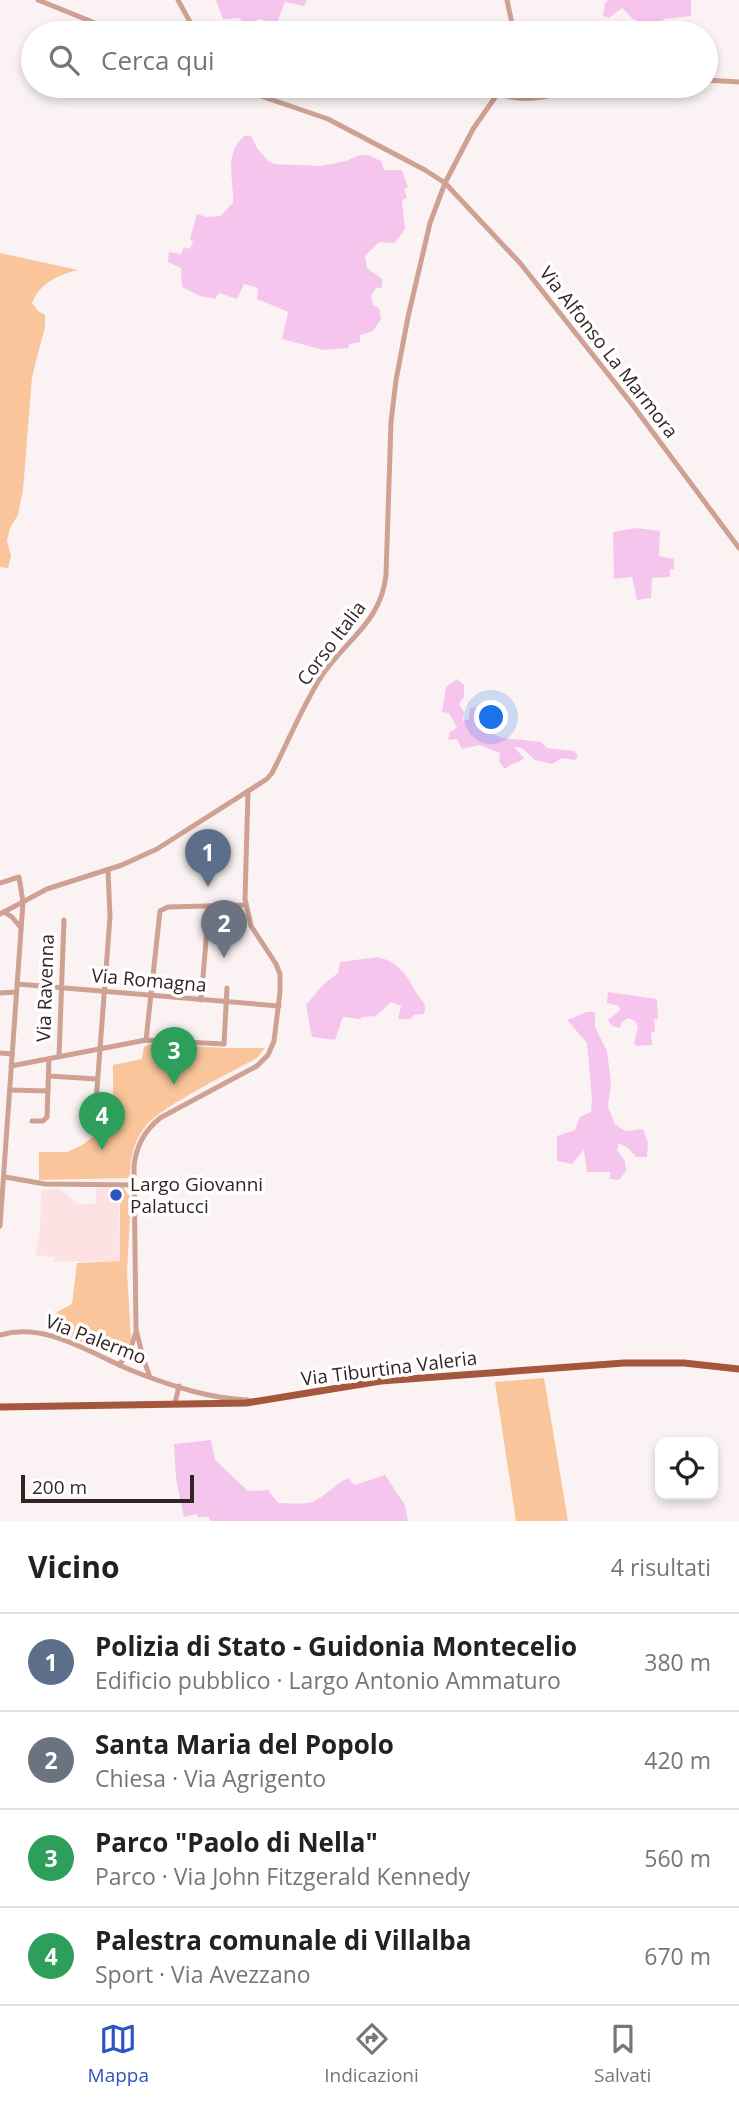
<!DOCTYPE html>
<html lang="it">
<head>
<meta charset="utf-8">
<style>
  :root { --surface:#fff; --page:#f6f6f6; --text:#222; --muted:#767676; --line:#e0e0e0; --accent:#2d54c3 }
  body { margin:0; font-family:"Open Sans",sans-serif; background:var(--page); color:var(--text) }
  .controls { position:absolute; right:21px; bottom:21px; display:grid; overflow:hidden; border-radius:14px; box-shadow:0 4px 10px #0003 }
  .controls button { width:63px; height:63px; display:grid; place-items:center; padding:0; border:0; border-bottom:2px solid var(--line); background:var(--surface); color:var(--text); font:35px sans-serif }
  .scale { position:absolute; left:21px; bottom:18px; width:173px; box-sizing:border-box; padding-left:7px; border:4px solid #332525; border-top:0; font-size:19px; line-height:24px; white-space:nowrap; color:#332525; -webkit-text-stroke:5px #fff; paint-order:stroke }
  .you { position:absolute; left:492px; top:718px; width:24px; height:24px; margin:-18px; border:5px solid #fff; border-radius:50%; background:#1a73e8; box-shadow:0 0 0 10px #1a73e833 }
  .badge { display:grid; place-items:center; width:46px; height:46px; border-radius:50%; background:var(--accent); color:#fff; font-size:23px; font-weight:700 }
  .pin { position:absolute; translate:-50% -58px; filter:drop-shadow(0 2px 4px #0008) }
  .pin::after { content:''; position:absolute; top:37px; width:24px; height:21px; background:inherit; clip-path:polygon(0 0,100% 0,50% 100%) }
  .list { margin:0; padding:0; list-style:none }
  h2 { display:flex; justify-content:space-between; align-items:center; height:91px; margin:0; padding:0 28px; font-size:30px }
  h2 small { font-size:23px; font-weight:400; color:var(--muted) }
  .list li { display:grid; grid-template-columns:46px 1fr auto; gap:21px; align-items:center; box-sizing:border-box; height:98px; padding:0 28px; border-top:2px solid var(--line) }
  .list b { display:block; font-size:26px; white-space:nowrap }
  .list p { margin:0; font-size:23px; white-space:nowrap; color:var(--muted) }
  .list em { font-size:23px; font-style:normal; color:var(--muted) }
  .icon { flex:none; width:38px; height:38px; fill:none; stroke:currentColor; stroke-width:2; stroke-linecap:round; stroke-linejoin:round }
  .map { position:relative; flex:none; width:739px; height:1521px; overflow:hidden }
  .search { position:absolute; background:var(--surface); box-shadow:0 4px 10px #0003; left:21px; right:21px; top:21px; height:77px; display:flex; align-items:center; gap:18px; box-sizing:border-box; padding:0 24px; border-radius:38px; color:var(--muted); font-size:26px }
  .sheet { height:483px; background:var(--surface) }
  nav { display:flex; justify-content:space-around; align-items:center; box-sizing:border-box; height:98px; border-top:2px solid var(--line); background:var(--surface); font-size:19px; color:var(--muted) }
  nav a { display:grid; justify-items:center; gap:4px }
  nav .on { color:var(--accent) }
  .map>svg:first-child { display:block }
  .built { fill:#fee1e2 }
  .green { fill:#fac59a }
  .water { fill:#f6c5ee }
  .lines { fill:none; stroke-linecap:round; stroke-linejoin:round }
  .minor { stroke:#cea192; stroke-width:5 }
  .major { stroke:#a5573e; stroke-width:7 }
  .poi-dot { fill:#2d54c3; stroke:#fff; stroke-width:2.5 }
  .labels { text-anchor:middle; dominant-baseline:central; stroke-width:7; stroke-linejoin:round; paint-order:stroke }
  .street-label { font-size:19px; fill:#332525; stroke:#fff }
  .poi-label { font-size:19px; fill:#332525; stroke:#fff; text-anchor:start }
</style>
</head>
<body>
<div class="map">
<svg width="739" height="1521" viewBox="0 0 739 1521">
  <rect width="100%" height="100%" fill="#fbf3f3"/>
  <!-- built -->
  <polygon class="built" points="96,1188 109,1188 110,1202 119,1202 120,1261 54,1262 54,1257 35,1255 40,1232 41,1190 60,1189 79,1205 96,1203"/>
  <!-- green -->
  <g class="green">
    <path d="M0,253L78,270C58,275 40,283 32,303L38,311L45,315V327L32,377L23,490L18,515L10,528L7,541L11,556L8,568L0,567Z"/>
    <path d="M153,1043L222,1048H265L257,1058C232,1072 160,1107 145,1127C133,1142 130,1159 130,1178L39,1180V1152H67L82,1145L97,1134L113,1100V1065L142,1059L144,1047Z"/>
    <polygon points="122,1186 131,1198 127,1271 131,1340 124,1351 116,1354 107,1353 58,1332 54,1322 57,1312 72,1304 77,1263 120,1261 120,1203 122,1203 122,1188 118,1187"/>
    <polygon points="544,1378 568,1521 516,1521 495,1382"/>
  </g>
  <!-- water -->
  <g class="water">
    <polygon points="216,0 307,0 304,6 285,2 277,23 258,19 255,23 241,21 240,18 223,19"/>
    <polygon points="609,0 691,0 691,16 664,19 658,27 658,33 636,33 643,23 633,19 622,8 609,18 603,16 605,3"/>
    <path d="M244,136H251L257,148L268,161L275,164L321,166L346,161L360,155H368L381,161L384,170H402L408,187L404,189L407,198L402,200L405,229L395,243L379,242L365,256L367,268L382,279V287L375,289L371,296L373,305L379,308L381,319L373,331L360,335V342L349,344L348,348L324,350L282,339L288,312L257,299L258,288L244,284L237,299L219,293L215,299L200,296L182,287L181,268L168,262L169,252L181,254L184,247L190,249L193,241L190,239L197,214L207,217L221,216L233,202C234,178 223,156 244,136Z"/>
    <polygon points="637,528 660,531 659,556 674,559 674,569 670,569 670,577 652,578 651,598 637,600 632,577 614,579 613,532"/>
    <path d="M457,679L464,685V697L459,704L464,712L463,721L469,719L470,708L476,707L477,727L484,725L485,718L494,722L493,734L503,738L541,742L547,748L574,751L578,755L575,760L562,758L552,764L535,760L522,748L514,747L524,758C519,763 513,762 505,769L499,762L500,753L479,745L462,749L457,739L448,740L450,732L457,728L449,713L442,712L446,687Z"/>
    <path d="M378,957C396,961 407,974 414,989C419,1000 428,1001 424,1014L414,1015L411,1019H398L401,1006L391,1002L376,1016L362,1017L360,1019L343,1017L335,1040L312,1037L306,1005L323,985L338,973L340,962Z"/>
    <polygon points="608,992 657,999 658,1019 654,1019 655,1032 651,1032 652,1045 636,1046 634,1042 638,1028 635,1021 628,1018 622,1022 620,1028 612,1026 608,1020 620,1010 619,1006 607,1003"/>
    <polygon points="587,1012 595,1012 595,1027 607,1051 611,1082 608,1107 615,1124 625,1131 643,1129 648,1143 647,1157 636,1157 629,1149 619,1143 617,1150 625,1161 626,1171 619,1180 610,1179 610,1172 587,1172 584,1150 572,1164 557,1161 557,1136 575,1130 580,1117 591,1112 592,1098 587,1043 567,1020"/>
    <path d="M211,1440L215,1460L248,1491L268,1490L278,1503C288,1503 302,1505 312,1502C325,1497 334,1484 349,1478L354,1485L385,1475L405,1505L408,1521H210L209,1517H198L197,1514L184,1517L176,1479L174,1444Z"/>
  </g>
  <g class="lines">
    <!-- minor -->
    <g class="minor">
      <polyline points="38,0 120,33"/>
      <polyline points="178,0 196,33"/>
      <polyline points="507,0 514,33"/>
      <polyline points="706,80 739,82"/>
      <polyline points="232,86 328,119 425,170 445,183 520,263 631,403 739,548"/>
      <path d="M498,93C526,105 556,95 583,86"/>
      <polyline points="0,883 19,877 23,902 0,1226"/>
      <polyline points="4,912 12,917 21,928"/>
      <path d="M0,914L47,889L122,865L157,849L267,779L272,773C288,742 302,707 321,677C345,640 381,623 386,575L391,422L396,380L408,317L430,223L445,183L473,129L503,86"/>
      <polyline points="17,984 279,1006"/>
      <polyline points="0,993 16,992"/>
      <polyline points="201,1000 209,906"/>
      <polyline points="146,1040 160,911 168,907 245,905"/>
      <polyline points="0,1053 12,1054"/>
      <polyline points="59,1057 64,920"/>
      <polyline points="11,1066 146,1040 224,1044 227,988"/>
      <polyline points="49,1076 97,1079"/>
      <polyline points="10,1090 48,1091"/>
      <polyline points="32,1121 43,1121 47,1117 49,1059"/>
      <polyline points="94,1128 110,917 108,870"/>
      <polyline points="5,1177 45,1184 134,1185"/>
      <path d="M0,1335C48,1321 94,1356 138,1373C172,1386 211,1399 248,1400"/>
      <polyline points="119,1365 130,1350 136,1332"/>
      <path d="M150,1377L143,1358L136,1329L134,1166C136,1146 144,1131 160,1118L257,1066L268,1055L274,1041L280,992V974L276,964L251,926L245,899L248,791"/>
      <polyline points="175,1403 179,1386"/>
    </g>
    <!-- major -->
    <polyline class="major" points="0,1407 246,1403 381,1381 624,1363 684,1363 739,1369"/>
  </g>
  <!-- markers -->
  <circle class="poi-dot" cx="116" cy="1195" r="7"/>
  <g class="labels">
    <!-- street labels -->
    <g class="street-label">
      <text transform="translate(609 352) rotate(52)">Via Alfonso La Marmora</text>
      <text transform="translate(331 643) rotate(-53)">Corso Italia</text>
      <text transform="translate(149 980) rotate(5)">Via Romagna</text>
      <text transform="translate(45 988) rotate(-88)">Via Ravenna</text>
      <text transform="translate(96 1339) rotate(21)">Via Palermo</text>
      <text transform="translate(389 1368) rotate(-7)">Via Tiburtina Valeria</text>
    </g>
    <!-- poi labels -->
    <g class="poi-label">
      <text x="130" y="1184">Largo Giovanni<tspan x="130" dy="22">Palatucci</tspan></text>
    </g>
  </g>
</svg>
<div class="controls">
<button><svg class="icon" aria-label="locate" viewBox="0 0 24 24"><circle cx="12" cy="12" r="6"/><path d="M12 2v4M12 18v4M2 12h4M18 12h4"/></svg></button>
</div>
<div class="scale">200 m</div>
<div class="you"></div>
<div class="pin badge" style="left:208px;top:887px;background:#5c6f8a">1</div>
<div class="pin badge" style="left:224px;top:958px;background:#6b7280">2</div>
<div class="pin badge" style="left:174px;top:1085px;background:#2e9e5b">3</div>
<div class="pin badge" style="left:102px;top:1150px;background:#2e9e5b">4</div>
<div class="search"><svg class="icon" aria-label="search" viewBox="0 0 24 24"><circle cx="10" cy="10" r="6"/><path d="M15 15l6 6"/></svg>Cerca qui</div>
</div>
<section class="sheet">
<h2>Vicino<small>4 risultati</small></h2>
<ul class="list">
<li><span class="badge" style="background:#5c6f8a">1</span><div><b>Polizia di Stato - Guidonia Montecelio</b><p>Edificio pubblico · Largo Antonio Ammaturo</p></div><em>380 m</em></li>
<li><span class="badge" style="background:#6b7280">2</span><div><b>Santa Maria del Popolo</b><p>Chiesa · Via Agrigento</p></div><em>420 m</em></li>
<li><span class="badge" style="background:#2e9e5b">3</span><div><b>Parco &quot;Paolo di Nella&quot;</b><p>Parco · Via John Fitzgerald Kennedy</p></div><em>560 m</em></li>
<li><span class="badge" style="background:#2e9e5b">4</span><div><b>Palestra comunale di Villalba</b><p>Sport · Via Avezzano</p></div><em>670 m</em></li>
</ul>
</section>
<nav>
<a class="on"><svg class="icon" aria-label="map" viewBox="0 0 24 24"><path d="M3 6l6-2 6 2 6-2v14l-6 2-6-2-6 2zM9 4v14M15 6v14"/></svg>Mappa</a>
<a><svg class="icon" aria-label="directions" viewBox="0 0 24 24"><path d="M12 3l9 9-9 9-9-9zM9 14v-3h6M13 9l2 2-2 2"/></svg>Indicazioni</a>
<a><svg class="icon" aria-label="saved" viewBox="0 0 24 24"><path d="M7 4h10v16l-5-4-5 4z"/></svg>Salvati</a>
</nav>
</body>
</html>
